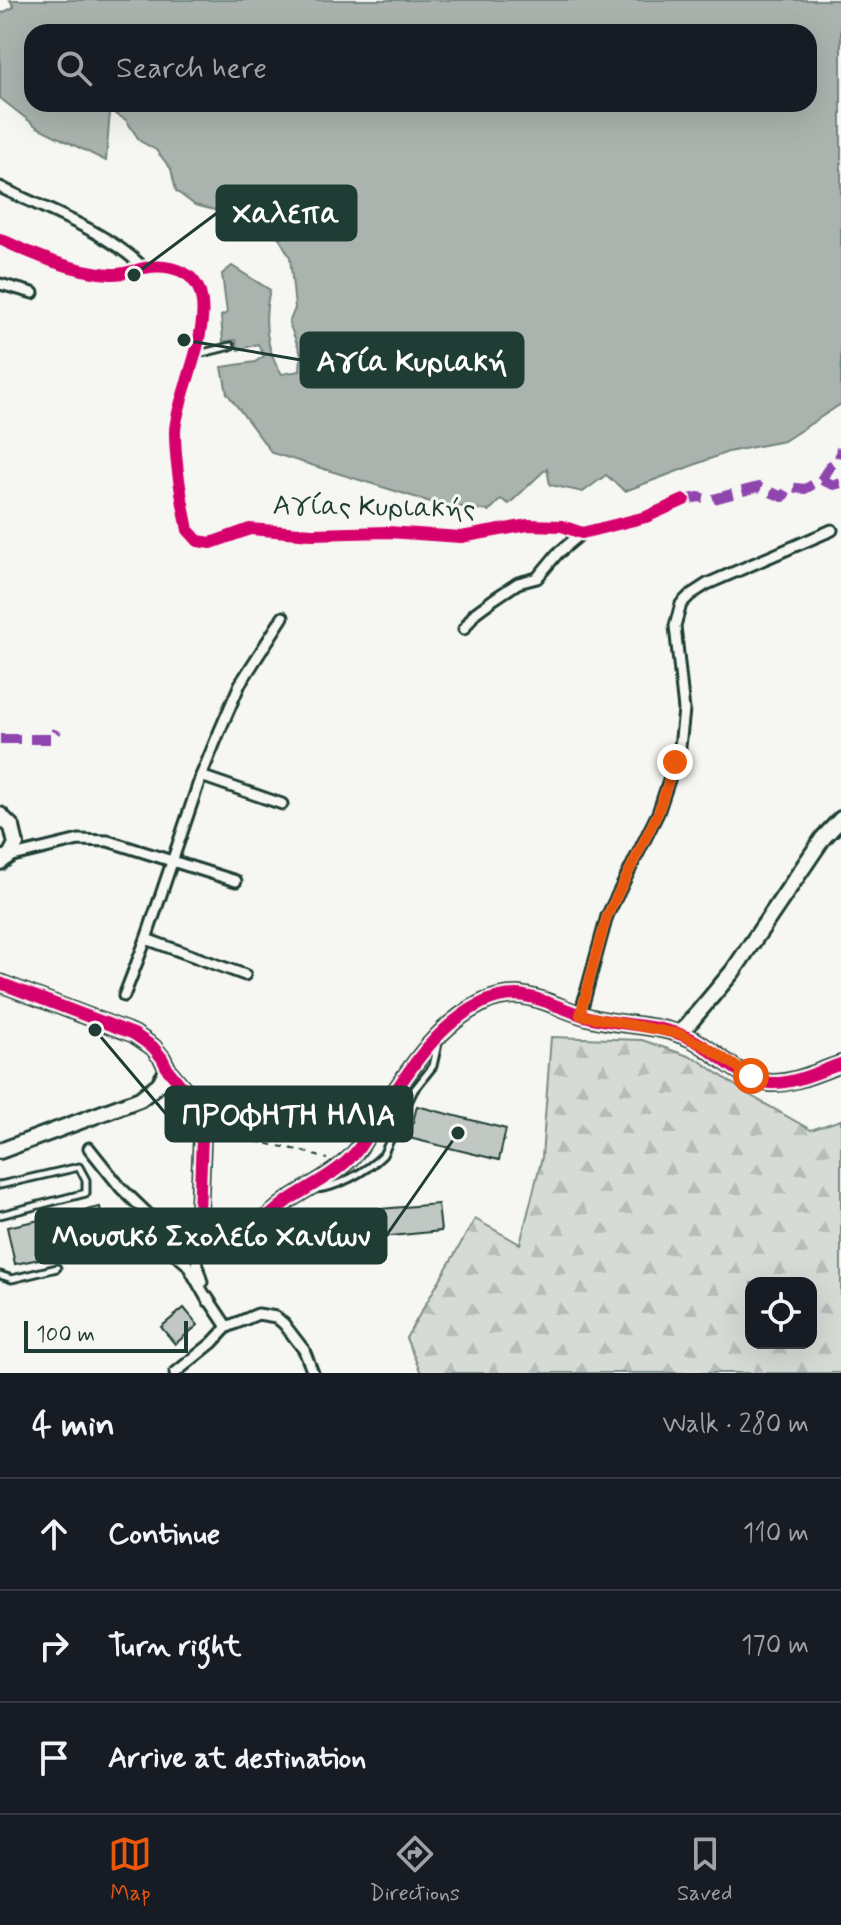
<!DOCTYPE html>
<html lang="en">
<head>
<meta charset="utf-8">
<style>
  :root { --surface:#171b24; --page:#20242c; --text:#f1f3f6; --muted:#9ea1a6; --line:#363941; --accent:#ea580c }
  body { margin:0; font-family:Mynerve,sans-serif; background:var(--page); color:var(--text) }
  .controls { position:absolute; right:24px; bottom:24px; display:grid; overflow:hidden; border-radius:16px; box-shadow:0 8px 32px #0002 }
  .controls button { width:72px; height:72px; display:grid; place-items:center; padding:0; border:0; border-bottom:2px solid var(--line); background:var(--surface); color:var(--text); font:40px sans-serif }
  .scale { position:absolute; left:24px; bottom:20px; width:164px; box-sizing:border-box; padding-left:8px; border:4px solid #1f3d34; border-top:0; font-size:22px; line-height:28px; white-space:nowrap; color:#1f3d34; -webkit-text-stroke:6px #f6f6f2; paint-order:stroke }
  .stop { position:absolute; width:24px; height:24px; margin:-18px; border:6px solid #ea580c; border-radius:50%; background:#fff }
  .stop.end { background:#ea580c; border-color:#fff; box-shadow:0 2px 8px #0008 }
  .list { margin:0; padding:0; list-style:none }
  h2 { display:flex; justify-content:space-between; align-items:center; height:104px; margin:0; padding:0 32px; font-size:34px }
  h2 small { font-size:26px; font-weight:400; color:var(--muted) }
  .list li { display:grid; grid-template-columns:52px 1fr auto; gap:24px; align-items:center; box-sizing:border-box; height:112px; padding:0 32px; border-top:2px solid var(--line) }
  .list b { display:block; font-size:30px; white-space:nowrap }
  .list em { font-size:26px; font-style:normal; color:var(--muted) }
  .icon { flex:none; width:44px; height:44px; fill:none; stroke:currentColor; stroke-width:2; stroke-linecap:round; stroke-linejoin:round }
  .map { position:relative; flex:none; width:841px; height:1373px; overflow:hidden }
  .search { position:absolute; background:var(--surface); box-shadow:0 8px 32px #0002; left:24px; right:24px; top:24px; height:88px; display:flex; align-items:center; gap:20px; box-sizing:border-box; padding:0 28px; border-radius:24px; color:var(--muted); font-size:30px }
  .sheet { height:440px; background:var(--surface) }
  nav { display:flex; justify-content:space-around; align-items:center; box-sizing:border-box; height:112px; border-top:2px solid var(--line); background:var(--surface); font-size:22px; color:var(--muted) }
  nav a { display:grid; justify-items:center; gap:4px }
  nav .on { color:var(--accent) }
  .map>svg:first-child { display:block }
  .forest { fill:url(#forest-firs); stroke:#7a8c85; stroke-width:2; fill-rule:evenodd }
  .water { fill:#aab3ae; stroke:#72847d; stroke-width:2; fill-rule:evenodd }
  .building { fill:#c1c8c3; stroke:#1f3d34; stroke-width:2 }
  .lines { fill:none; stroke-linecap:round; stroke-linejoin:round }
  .lane-casing { stroke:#1f3d34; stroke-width:11 }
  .street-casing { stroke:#1f3d34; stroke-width:15 }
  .secondary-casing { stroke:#1f3d34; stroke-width:20 }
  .path { stroke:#1f3d34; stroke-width:2; stroke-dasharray:6 6; stroke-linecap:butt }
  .lane { stroke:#f6f6f2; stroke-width:5 }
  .street { stroke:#f6f6f2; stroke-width:9 }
  .secondary { stroke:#f6f6f2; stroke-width:14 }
  .quiet { stroke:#8e44ad; stroke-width:10; stroke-dasharray:20 10; stroke-linecap:butt }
  .cycleway-casing { stroke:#f6f6f2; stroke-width:17 }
  .cycleway { stroke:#d6006c; stroke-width:12 }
  .route { stroke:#ea580c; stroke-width:10 }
  .labels { text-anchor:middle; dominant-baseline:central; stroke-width:6; stroke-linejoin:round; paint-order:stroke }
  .street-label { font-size:28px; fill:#1f3d34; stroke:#f6f6f2 }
  .leader { fill:none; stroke:#1f3d34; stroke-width:3 }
  .callout-dot { fill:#1f3d34; stroke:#f6f6f2; stroke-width:3 }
  .callout { fill:#1f3d34; stroke:#1f3d34; stroke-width:3 }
  .callout-label { font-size:30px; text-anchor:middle; font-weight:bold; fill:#fff }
</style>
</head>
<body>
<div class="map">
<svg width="841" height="1373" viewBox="0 0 841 1373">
  <defs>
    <pattern id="forest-firs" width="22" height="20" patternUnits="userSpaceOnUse" patternTransform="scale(2)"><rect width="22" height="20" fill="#d6dbd6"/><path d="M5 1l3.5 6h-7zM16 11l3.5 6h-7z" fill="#b7bdb8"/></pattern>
  </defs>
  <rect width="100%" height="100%" fill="#f6f6f2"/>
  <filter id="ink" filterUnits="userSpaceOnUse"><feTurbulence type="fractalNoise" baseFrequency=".0125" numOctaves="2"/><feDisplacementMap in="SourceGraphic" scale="16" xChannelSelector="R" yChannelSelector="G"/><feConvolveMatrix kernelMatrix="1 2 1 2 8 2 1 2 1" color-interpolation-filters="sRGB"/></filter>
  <g filter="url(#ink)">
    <!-- forest -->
    <path class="forest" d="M551,1037L642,1040L697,1059L746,1093L811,1130L841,1120V1373H421L406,1338L475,1219L520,1244L542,1157ZM751,1283H811V1343H751Z"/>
    <!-- water -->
    <path class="water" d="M10,0H841V404L784,441L728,452L625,491L606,475L583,492L550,485L547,468L509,504L501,499L489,511L434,503L272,453L227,393L222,367L255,362L264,356L258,344L238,350L236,340L223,342L221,316L227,313L222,274L232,266L270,290C263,317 265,350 282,374L300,371L301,354L289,323L295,308L290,257L274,229L258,221L195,205L176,191L171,169L156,150L140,141L126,120L110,111L106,161L37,127L0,98V14L14,7ZM32,32H809V104H32Z"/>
    <!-- building -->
    <g class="building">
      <polygon points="417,1106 506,1129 499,1160 409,1138"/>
      <polygon points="438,1204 441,1231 371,1238 369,1210"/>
      <polygon points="100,1207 108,1245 15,1264 7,1227"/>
      <polygon points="184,1308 198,1325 175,1344 161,1327"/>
    </g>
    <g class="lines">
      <defs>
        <g id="lane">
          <polyline points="194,355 231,346"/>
          <polyline points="0,1185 79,1167 86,1180 86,1193 0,1215"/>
          <path d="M313,1189C336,1189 367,1171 383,1155L414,1090L433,1066L439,1039"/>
          <polyline points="0,1275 12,1279 57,1268"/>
        </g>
        <g id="street">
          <path d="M0,187C48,211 102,229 142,266"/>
          <path d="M0,239C34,255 73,272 111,274C133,275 146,262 171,268C239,283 176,389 175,432C175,461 182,501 188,530L198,541L211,543L250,529L312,534L388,532L461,537L528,525L562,526L582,533L646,517L684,500"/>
          <polyline points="0,284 33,293"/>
          <polyline points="464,629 475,613 494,599 518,583 537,578 557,554 582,533"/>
          <polyline points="201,776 282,804"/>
          <polyline points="9,857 79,840 108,841 236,881"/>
          <polyline points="146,939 245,975"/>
          <polyline points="124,996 146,939 201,776 220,730 240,684 283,617"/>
          <polyline points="580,1015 607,916 658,813 680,747 684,710 675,626 681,604 690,595 707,584 832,530"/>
          <polyline points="89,1148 121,1188 149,1215 161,1242 187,1264 208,1301"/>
          <path d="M199,1215C192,1240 194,1258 202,1282"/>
          <polyline points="207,1297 227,1327"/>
          <polyline points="175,1373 212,1343 227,1327 258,1314 276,1317 284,1324 304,1350 313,1373"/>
        </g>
        <g id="secondary">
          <polyline points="0,815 12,827 16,844 10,855 0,862"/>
          <path d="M0,983L134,1034L153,1047L162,1058L168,1070L187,1093L197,1114L202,1138L199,1213C217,1279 264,1216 290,1199C312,1185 337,1173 354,1154C363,1145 367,1133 374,1123C404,1079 432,1028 482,1003C492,998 505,995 517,995C543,997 567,1012 592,1018C625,1026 661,1024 692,1039C717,1052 742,1081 771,1083C794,1084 820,1071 841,1064"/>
          <polyline points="680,1034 733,971 823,838 841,819"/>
          <polyline points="0,1151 140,1099 159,1084 168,1070"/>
        </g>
      </defs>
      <!-- lane casing -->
      <use href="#lane" class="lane-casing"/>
      <!-- street casing -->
      <use href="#street" class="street-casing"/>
      <!-- secondary casing -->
      <use href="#secondary" class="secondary-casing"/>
      <!-- path -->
      <polyline class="path" points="209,1107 239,1138 298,1150 327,1159"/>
      <!-- lane -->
      <use href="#lane" class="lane"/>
      <!-- street -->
      <use href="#street" class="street"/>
      <!-- secondary -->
      <use href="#secondary" class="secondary"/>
      <!-- quiet -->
      <g class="quiet">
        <polyline points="821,480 830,466 839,460 841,448"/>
        <polyline points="684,500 699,497 710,500 758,487 783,497 789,487 805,489 821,480 834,485 841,483"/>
        <polyline points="0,739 53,739 57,730"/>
      </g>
      <defs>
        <g id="cycleway">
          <path d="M0,239C34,255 73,272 111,274C133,275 146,262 171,268C239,283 176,389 175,432C175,461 182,501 188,530L198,541L211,543L250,529L312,534L388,532L461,537L528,525L562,526L582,533L646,517L684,500"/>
          <path d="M0,983L134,1034L153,1047L162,1058L168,1070L187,1093L197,1114L202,1138L199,1213C217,1279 264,1216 290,1199C312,1185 337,1173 354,1154C363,1145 367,1133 374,1123C404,1079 432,1028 482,1003C492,998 505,995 517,995C543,997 567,1012 592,1018C625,1026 661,1024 692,1039C717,1052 742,1081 771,1083C794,1084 820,1071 841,1064"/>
        </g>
      </defs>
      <!-- cycleway casing -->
      <use href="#cycleway" class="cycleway-casing"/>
      <!-- cycleway -->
      <use href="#cycleway" class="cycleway"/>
    </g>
  </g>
  <g class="lines" filter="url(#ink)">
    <!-- route -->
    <polyline class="route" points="675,762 658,813 607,916 580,1015 680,1034 705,1046 751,1076"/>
  </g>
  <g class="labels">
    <!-- street labels -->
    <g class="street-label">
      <text transform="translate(374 508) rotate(1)">Αγίας Κυριακής</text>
    </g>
  </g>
  <!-- callouts -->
  <path class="leader" d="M134 275L217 213M184 340L301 360M95 1030L166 1114M458 1133L386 1236"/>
  <g class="callout-dot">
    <circle cx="134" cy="275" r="8"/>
    <circle cx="184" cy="340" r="8"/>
    <circle cx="95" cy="1030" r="8"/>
    <circle cx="458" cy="1133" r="8"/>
  </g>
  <g class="callout">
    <rect x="217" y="186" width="139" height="54" rx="8"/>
    <rect x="301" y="333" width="222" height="54" rx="8"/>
    <rect x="166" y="1087" width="246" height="54" rx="8"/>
    <rect x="36" y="1209" width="350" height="54" rx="8"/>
  </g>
  <g class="callout-label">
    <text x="286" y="223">Χαλεπα</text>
    <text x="412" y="371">Αγία Κυριακή</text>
    <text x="289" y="1125">ΠΡΟΦΗΤΗ ΗΛΙΑ</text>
    <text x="211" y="1246">Μουσικό Σχολείο Χανίων</text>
  </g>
</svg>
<div class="controls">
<button><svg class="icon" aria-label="locate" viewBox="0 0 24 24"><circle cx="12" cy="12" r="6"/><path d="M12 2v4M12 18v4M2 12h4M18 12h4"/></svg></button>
</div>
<div class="scale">100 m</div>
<div class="stop" style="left:751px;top:1076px"></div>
<div class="stop end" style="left:675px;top:762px"></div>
<div class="search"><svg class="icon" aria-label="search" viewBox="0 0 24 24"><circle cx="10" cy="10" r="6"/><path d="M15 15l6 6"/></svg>Search here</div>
</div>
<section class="sheet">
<h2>4 min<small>Walk · 280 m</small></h2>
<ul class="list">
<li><svg class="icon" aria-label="ahead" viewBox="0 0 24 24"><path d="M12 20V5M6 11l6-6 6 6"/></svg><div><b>Continue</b></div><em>110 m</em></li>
<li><svg class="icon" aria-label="right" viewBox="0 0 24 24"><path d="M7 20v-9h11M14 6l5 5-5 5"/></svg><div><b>Turn right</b></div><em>170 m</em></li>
<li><svg class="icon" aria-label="arrive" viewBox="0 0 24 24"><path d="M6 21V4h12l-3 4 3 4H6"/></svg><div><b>Arrive at destination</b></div></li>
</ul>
</section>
<nav>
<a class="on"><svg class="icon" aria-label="map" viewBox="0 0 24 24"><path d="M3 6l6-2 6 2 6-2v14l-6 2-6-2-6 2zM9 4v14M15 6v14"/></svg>Map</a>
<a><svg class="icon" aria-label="directions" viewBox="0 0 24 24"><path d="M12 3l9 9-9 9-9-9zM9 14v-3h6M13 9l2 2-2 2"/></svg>Directions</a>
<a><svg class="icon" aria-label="saved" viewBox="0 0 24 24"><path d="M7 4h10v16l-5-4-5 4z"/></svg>Saved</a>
</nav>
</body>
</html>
